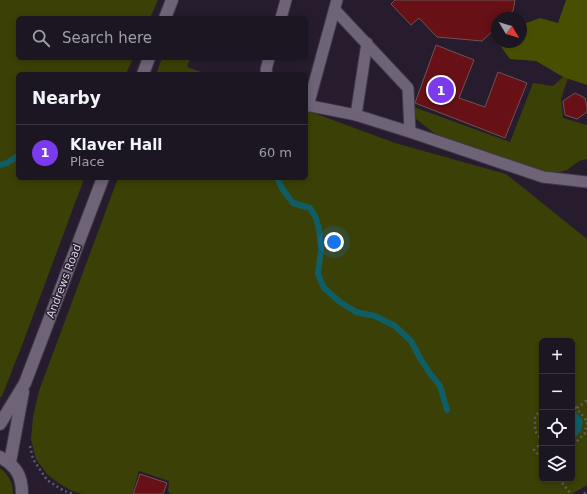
<!DOCTYPE html>
<html lang="en">
<head>
<meta charset="utf-8">
<style>
  :root { --surface:#1c1522; --page:#29222f; --text:#f1f3f6; --muted:#a09fa5; --line:#3a3440; --accent:#7c3aed }
  body { margin:0; font-family:"DejaVu Sans",sans-serif; background:var(--page); color:var(--text) }
  .controls { position:absolute; right:12px; bottom:12px; display:grid; overflow:hidden; border-radius:6px; box-shadow:0 2px 6px #0003 }
  .controls button { width:36px; height:36px; display:grid; place-items:center; padding:0; border:0; border-bottom:1px solid var(--line); background:var(--surface); color:var(--text); font:20px sans-serif }
  .compass { position:absolute; left:491px; top:12px; width:36px; height:36px; border-radius:50%; background:var(--surface); box-shadow:0 2px 6px #0003; rotate:128deg }
  .you { position:absolute; left:334px; top:242px; width:14px; height:14px; margin:-10px; border:3px solid #fff; border-radius:50%; background:#1a73e8; box-shadow:0 0 0 6px #1a73e833 }
  .badge { display:grid; place-items:center; width:26px; height:26px; border-radius:50%; background:var(--accent); color:#fff; font-size:13px; font-weight:700 }
  .pin { position:absolute; translate:-50% -50%; border:2px solid #fff; box-shadow:0 1px 4px #0006 }
  .list { margin:0; padding:0; list-style:none }
  h2 { display:flex; justify-content:space-between; align-items:center; height:52px; margin:0; padding:0 16px; font-size:17px }
  h2 small { font-size:13px; font-weight:400; color:var(--muted) }
  .list li { display:grid; grid-template-columns:26px 1fr auto; gap:12px; align-items:center; box-sizing:border-box; height:56px; padding:0 16px; border-top:1px solid var(--line) }
  .list b { display:block; font-size:15px; white-space:nowrap }
  .list p { margin:0; font-size:13px; white-space:nowrap; color:var(--muted) }
  .list em { font-size:13px; font-style:normal; color:var(--muted) }
  .icon { flex:none; width:22px; height:22px; fill:none; stroke:currentColor; stroke-width:2; stroke-linecap:round; stroke-linejoin:round }
  .map { position:relative; flex:none; width:587px; height:494px; overflow:hidden }
  .search { position:absolute; background:var(--surface); box-shadow:0 2px 6px #0003; left:16px; top:16px; width:292px; height:44px; display:flex; align-items:center; gap:10px; box-sizing:border-box; padding:0 14px; border-radius:6px; color:var(--muted); font-size:15px }
  .panel { position:absolute; background:var(--surface); box-shadow:0 2px 6px #0003; left:16px; top:72px; width:292px; height:108px; border-radius:6px }
  .map>svg:first-child { display:block }
  .green { fill:#3b4006; fill-rule:evenodd }
  .forest { fill:#484f00 }
  .water { fill:#0f5e66 }
  .lines { fill:none; stroke-linecap:round; stroke-linejoin:round }
  .stream { stroke:#0f5e66; stroke-width:6 }
  .building { fill:#671117; stroke:#6e5352 }
  .lane-casing { stroke:#403847; stroke-width:13 }
  .street-casing { stroke:#403847; stroke-width:14 }
  .secondary-casing { stroke:#403847; stroke-width:14 }
  .path { stroke:#615868; stroke-width:2.5; stroke-dasharray:2 3; stroke-linecap:butt }
  .lane { stroke:#6f6378; stroke-width:11 }
  .street { stroke:#6f6378; stroke-width:12 }
  .secondary { stroke:#6f6378; stroke-width:12 }
  .labels { text-anchor:middle; dominant-baseline:central; stroke-width:3; stroke-linejoin:round; paint-order:stroke }
  .street-label { font-size:11px; fill:#ddd7e3; stroke:#261c2e }
</style>
</head>
<body>
<div class="map">
<svg width="587" height="494" viewBox="0 0 587 494">
  <rect width="100%" height="100%" fill="#261c2e"/>
  <!-- green -->
  <g class="green">
    <polygon points="0,0 158,0 150,18 18,18 18,58 133,58 126,74 18,74 18,178 88,178 84,179 24,340 2,396 0,398"/>
    <polygon points="162,58 190,58 187,67 207,74 156,74"/>
    <polygon points="563,77 568,78 561,99 563,118 587,125 587,159 579,161 567,170 555,173 533,169 512,161 439,137 429,129 411,115 414,107 510,142 533,83 553,86"/>
    <path d="M306,110L395,143L506,174L587,239V485L572,494H170L168,491L169,481L139,471L132,494H82L72,491L57,482L47,474L36,459L31,439L33,417L39,391L118,178H306ZM542,341H572V479H542Z"/>
    <path d="M0,468C9,475 13,483 13,494H0Z"/>
  </g>
  <!-- forest -->
  <polygon class="forest" points="566,0 587,0 587,85 563,77 536,61 510,59 499,44 502,42 521,42 521,25 540,18 558,23"/>
  <!-- water -->
  <polygon class="water" points="572,408 583,420 581,431 572,441"/>
  <g class="lines">
    <!-- stream -->
    <g class="stream">
      <polyline points="0,165 7,163 18,156"/>
      <polyline points="277,178 283,190 293,203 310,208 316,218 319,229 321,249 318,274 324,288 340,302 356,312 375,316 395,326 411,341 420,358 429,372 440,386 447,410"/>
    </g>
  </g>
  <!-- building -->
  <g class="building">
    <polygon points="395,0 515,0 513,11 506,18 497,18 497,27 482,41 437,37 419,18 411,25 391,4"/>
    <polygon points="436,45 474,60 459,98 485,107 498,72 527,83 505,138 415,103"/>
    <polygon points="575,93 585,98 587,107 587,112 577,119 565,115 563,101"/>
    <polygon points="140,474 167,483 163,494 133,494"/>
  </g>
  <g class="lines">
    <defs>
      <g id="lane">
        <polyline points="335,10 408,88 410,132"/>
        <polyline points="281,18 286,0"/>
        <polyline points="267,74 266,70 269,58"/>
        <polyline points="306,105 356,115 410,132 543,177 587,182"/>
        <polyline points="308,106 337,0"/>
        <polyline points="356,115 367,43"/>
      </g>
      <g id="street">
        <polyline points="165,18 172,0"/>
        <polyline points="143,74 149,58"/>
        <polyline points="0,424 25,383 103,178"/>
        <polyline points="10,462 23,392"/>
      </g>
      <path id="secondary" d="M0,457C16,466 22,475 22,494"/>
    </defs>
    <!-- lane casing -->
    <use href="#lane" class="lane-casing"/>
    <!-- street casing -->
    <use href="#street" class="street-casing"/>
    <!-- secondary casing -->
    <use href="#secondary" class="secondary-casing"/>
    <!-- path -->
    <g class="path">
      <polyline points="572,403 587,421 585,433 572,446"/>
      <polyline points="577,408 586,401 587,402"/>
      <polyline points="542,410 535,416 535,431 542,440"/>
      <polyline points="542,442 534,450 542,459"/>
      <polyline points="30,446 33,459 47,480 64,491 74,494"/>
      <polyline points="559,479 571,494"/>
      <polyline points="584,494 587,491"/>
    </g>
    <!-- lane -->
    <use href="#lane" class="lane"/>
    <!-- street -->
    <use href="#street" class="street"/>
    <!-- secondary -->
    <use href="#secondary" class="secondary"/>
  </g>
  <g class="labels">
    <!-- street labels -->
    <g class="street-label">
      <text transform="translate(64 281) rotate(-69)">Andrews Road</text>
    </g>
  </g>
</svg>
<div class="controls">
<button>+</button>
<button>−</button>
<button><svg class="icon" aria-label="locate" viewBox="0 0 24 24"><circle cx="12" cy="12" r="6"/><path d="M12 2v4M12 18v4M2 12h4M18 12h4"/></svg></button>
<button><svg class="icon" aria-label="layers" viewBox="0 0 24 24"><path d="M12 4l9 5-9 5-9-5zM3 14l9 5 9-5"/></svg></button>
</div>
<svg class="compass" viewBox="-18 -18 36 36"><path d="M0-13l5 13h-10z" fill="#e53935"/><path d="M0 13l5-13h-10z" fill="#a09fa5"/></svg>
<div class="you"></div>
<div class="pin badge" style="left:441px;top:90px">1</div>
<div class="search"><svg class="icon" aria-label="search" viewBox="0 0 24 24"><circle cx="10" cy="10" r="6"/><path d="M15 15l6 6"/></svg>Search here</div>
<section class="panel">
<h2>Nearby<small></small></h2>
<ul class="list">
<li><span class="badge">1</span><div><b>Klaver Hall</b><p>Place</p></div><em>60 m</em></li>
</ul>
</section>
</div>
</body>
</html>
